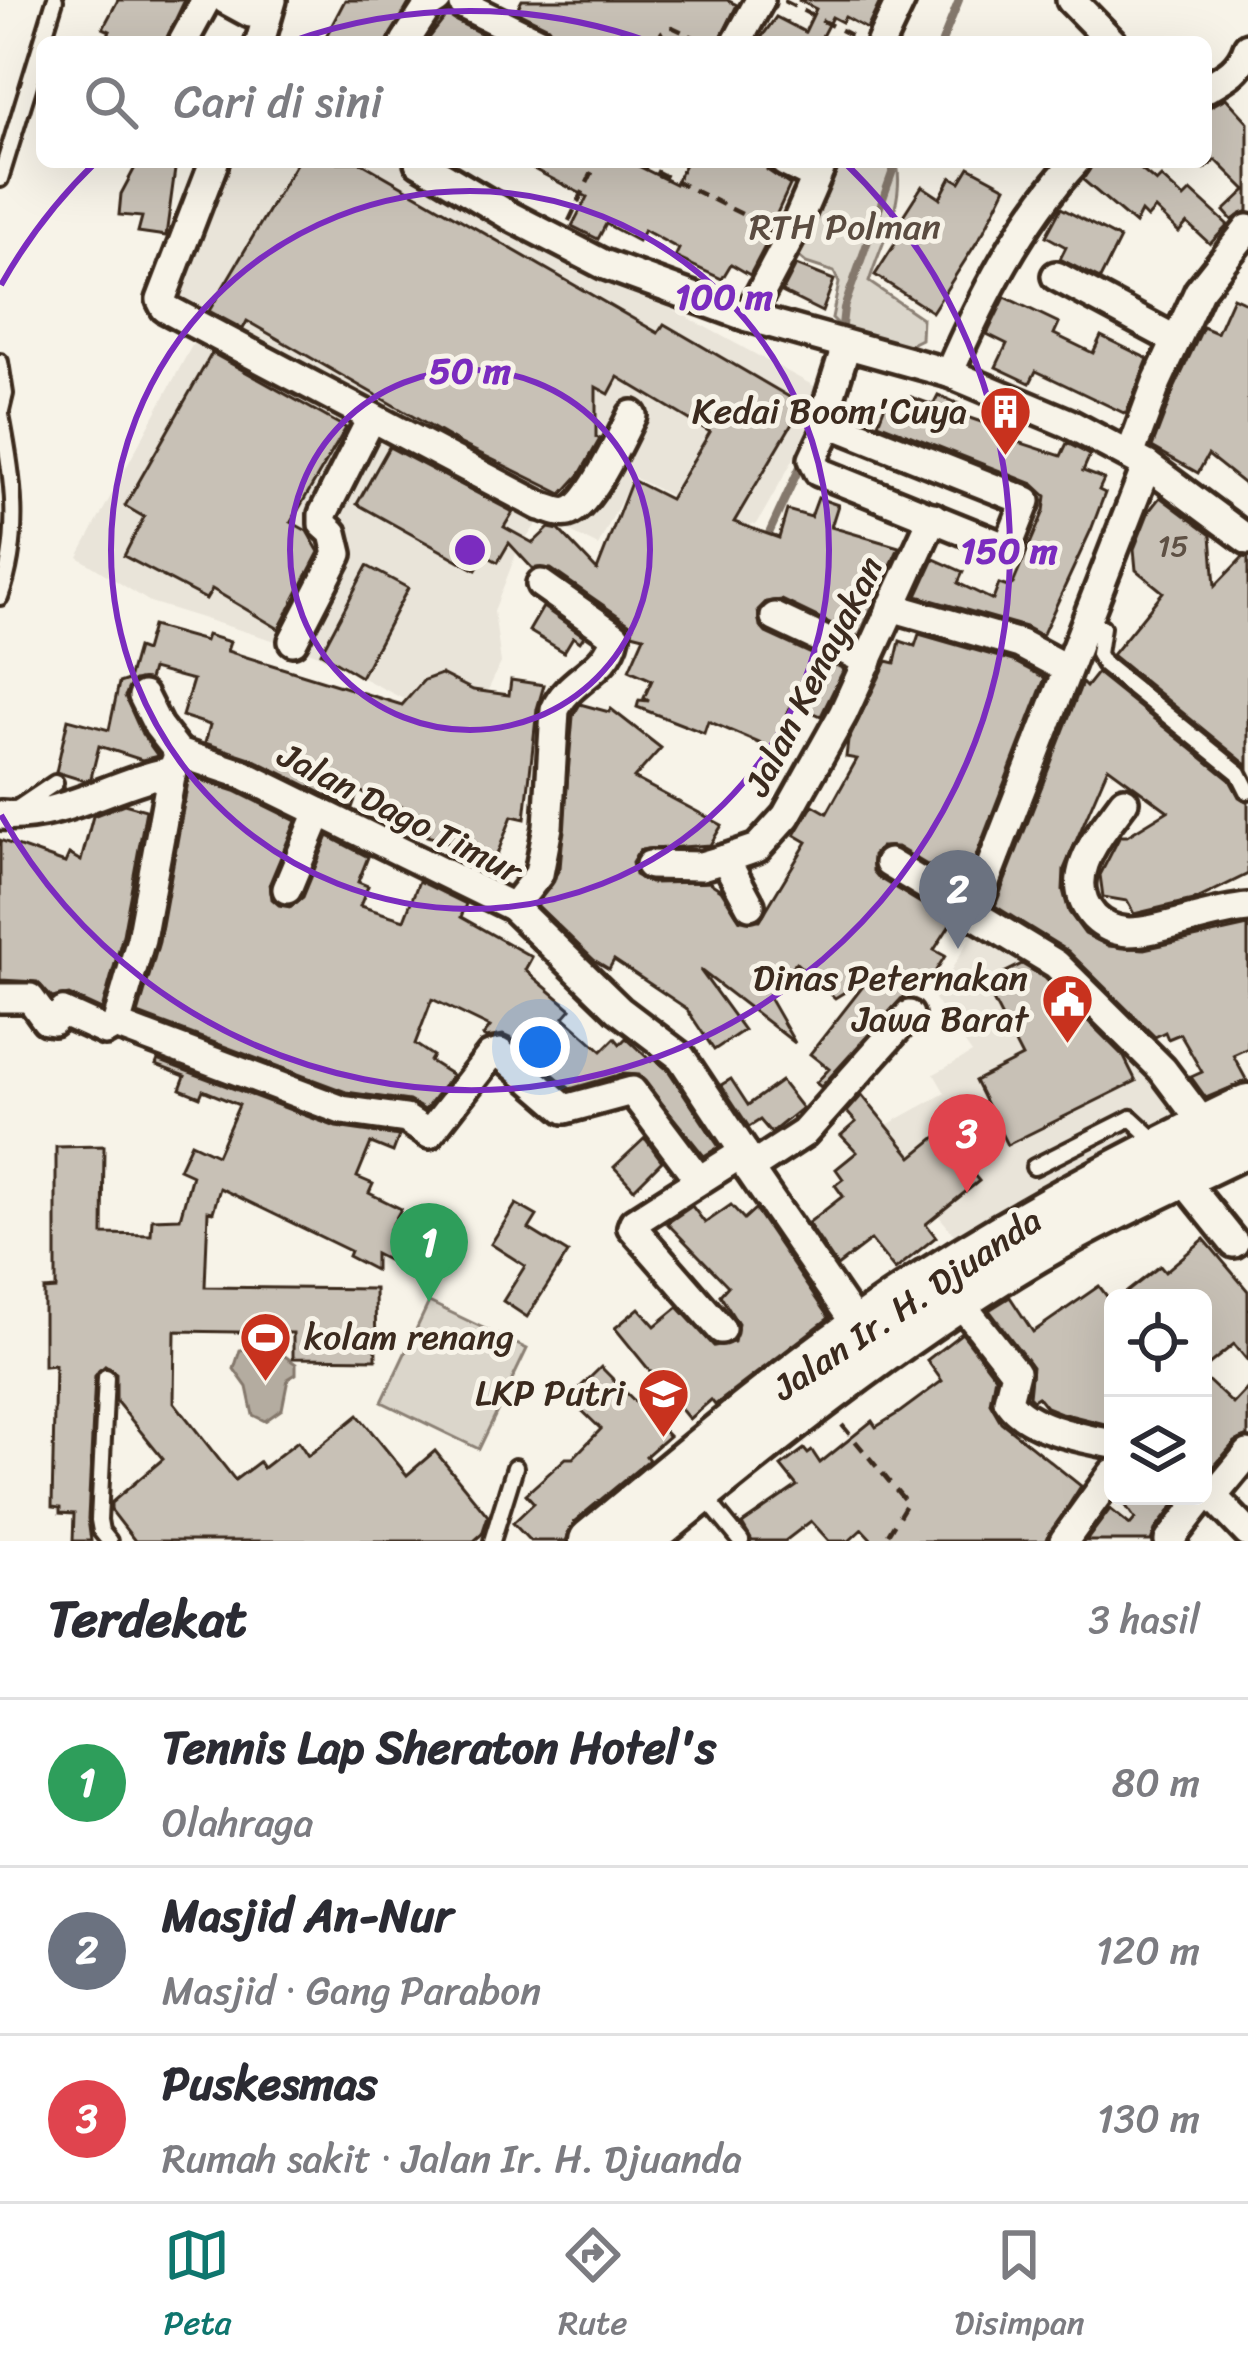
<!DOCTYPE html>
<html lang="id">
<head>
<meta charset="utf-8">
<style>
  :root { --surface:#fff; --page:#f7f7f7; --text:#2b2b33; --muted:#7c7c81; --line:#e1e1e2; --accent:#0f766e }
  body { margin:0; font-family:Sriracha,sans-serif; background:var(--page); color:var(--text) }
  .controls { position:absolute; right:36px; bottom:36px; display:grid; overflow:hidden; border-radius:18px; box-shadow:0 12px 48px #0002 }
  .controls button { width:108px; height:108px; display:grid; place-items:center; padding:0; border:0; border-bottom:3px solid var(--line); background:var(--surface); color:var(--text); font:60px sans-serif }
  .you { position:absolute; left:540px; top:1047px; width:42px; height:42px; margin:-30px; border:9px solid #fff; border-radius:50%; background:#1a73e8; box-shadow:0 0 0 18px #1a73e833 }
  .badge { display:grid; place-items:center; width:78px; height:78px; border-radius:50%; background:var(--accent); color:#fff; font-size:39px; font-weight:700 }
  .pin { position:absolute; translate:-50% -99px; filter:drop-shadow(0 3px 6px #0008) }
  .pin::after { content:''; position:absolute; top:63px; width:42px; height:36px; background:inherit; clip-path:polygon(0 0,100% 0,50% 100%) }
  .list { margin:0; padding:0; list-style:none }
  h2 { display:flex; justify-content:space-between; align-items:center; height:156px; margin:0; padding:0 48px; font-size:51px }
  h2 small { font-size:39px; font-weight:400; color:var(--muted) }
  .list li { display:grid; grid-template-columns:78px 1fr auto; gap:36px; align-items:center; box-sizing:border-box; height:168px; padding:0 48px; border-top:3px solid var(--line) }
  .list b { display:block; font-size:45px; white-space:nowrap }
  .list p { margin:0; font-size:39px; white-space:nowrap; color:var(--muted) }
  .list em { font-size:39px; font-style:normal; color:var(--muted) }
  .icon { flex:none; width:66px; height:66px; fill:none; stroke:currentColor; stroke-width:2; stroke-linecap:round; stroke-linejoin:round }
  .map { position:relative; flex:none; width:1248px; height:1541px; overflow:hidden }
  .search { position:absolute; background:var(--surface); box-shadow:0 12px 48px #0002; left:36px; right:36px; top:36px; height:132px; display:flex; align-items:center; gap:30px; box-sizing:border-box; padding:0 42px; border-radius:18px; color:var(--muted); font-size:45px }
  .sheet { height:660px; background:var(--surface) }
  nav { display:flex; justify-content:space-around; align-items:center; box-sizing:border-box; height:168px; border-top:3px solid var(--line); background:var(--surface); font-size:33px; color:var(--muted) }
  nav a { display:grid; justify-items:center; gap:6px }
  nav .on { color:var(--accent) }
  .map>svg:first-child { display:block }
  .built { fill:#e9e4d9 }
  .green { fill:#dbd6cb; stroke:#8b8074; stroke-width:3 }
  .water { fill:#b4aca0; stroke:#84786c; stroke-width:3 }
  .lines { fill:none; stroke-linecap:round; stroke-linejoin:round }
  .stream { stroke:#84786c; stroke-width:8 }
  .building { fill:#c8c1b6; stroke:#3b2a1e; stroke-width:3 }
  .service-casing { stroke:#3b2a1e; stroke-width:22 }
  .minor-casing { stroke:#3b2a1e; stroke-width:36 }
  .primary-casing { stroke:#3b2a1e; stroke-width:51 }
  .path { stroke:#3b2a1e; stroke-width:4.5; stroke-dasharray:12 9; stroke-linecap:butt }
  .service { stroke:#f7f3e8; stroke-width:14 }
  .minor { stroke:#f7f3e8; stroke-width:27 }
  .primary { stroke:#f7f3e8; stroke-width:42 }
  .ring { fill:none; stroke:#7b2cbf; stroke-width:6 }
  .labels { text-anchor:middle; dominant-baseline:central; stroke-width:10; stroke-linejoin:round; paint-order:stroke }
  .number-label { font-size:30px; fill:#5e5044 }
  .park-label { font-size:36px; fill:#5b4c41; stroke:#f7f3e8 }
  .poi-label { font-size:36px; fill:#3b2a1e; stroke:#f7f3e8; text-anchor:end }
  .street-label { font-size:36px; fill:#3b2a1e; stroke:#f7f3e8 }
  .centre { fill:#7b2cbf; stroke:#f7f3e8; stroke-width:6 }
  .ring-label { font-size:36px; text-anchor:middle; font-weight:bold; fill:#7b2cbf; stroke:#f7f3e8; stroke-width:10; stroke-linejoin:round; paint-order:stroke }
</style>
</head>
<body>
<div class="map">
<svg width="1248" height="1541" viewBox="0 0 1248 1541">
  <rect width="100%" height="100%" fill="#f7f3e8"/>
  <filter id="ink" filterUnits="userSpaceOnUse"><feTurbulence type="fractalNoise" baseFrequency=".00833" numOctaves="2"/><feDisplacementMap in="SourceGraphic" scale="24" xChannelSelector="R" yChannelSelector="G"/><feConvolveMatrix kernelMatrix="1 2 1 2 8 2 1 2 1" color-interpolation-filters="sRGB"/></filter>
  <g filter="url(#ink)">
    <!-- built -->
    <g class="built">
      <polygon points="225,162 402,162 814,386 819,400 793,460 757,524 732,526 633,477 598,546 541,517 516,554 494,611 501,663 468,732 314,653 150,602 78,557 197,336 166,319"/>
      <polygon points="980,921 1029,951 1073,1001 1129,1042 1192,1120 962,1244 910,1181 876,1131 945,1093 934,1074 972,1053 934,999"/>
    </g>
    <!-- green -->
    <g class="green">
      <path d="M827,162L897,163C905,204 881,243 869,282L922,318L921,339L905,347L841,327L832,318L839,283L834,272L806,263L794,253Z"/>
      <polygon points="429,1302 527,1349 479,1449 382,1402"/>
    </g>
    <!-- water -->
    <polygon class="water" points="253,1348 266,1359 276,1360 282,1354 296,1364 296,1374 288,1379 282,1409 265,1421 253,1415 247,1387 234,1369 240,1350"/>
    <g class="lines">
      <!-- stream -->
      <g class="stream">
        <polyline points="942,42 959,0"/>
        <polyline points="841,334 844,308 896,162"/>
        <polyline points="765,542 804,458"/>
      </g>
    </g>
    <!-- building -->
    <g class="building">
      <polygon points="118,0 185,0 165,42 104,42 110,31 103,28"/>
      <polygon points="345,0 411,0 387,42 323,42"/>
      <polygon points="522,0 727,0 737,5 719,42 557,42 548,27 516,11"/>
      <polygon points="798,0 881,0 867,29 845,17 842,22 832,17 820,40 823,42 758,42 776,17 805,32 816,9"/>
      <polygon points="447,15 456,21 498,42 426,42"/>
      <polygon points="1226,98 1248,122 1248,211 1232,220 1224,211 1246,190 1216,160 1206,168 1206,109"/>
      <polygon points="138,162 176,162 166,236 138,232 142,217 119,215 121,194"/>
      <polygon points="297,162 360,162 658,333 664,324 803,405 734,522 779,538 787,510 811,517 818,498 838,505 831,527 899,547 859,637 782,600 766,602 758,610 760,626 766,633 844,669 821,716 792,703 773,749 708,721 704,733 637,707 639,700 649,701 644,698 652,680 629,670 644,636 632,633 633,626 551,569 532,568 509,543 498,562 485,555 476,570 357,504 389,447 513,512 504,527 533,543 549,528 559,530 597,570 632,480 670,499 710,432 618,377 609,394 596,387 596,437 600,439 580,474 562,494 461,444 247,321 243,329 209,311"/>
      <polygon points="520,162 630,162 675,184 686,162 767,162 767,170 790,185 768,233 771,235 750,275 731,264 722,279 675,257 679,249 644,230 638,241 606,224 598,239 572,226 587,197"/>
      <polygon points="1093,162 1132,162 1156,182 1161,177 1184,198 1191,191 1228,225 1210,244 1187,223 1179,232 1155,209 1147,218 1141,212 1135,224 1083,180"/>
      <polygon points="969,167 1006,187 984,231 932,312 875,275 902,233 895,228 922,186 940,198 951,177 960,182"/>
      <polygon points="1061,208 1120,239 1100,279 1060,259 1066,247 1046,236"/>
      <polygon points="796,265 834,280 822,312 782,292"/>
      <polygon points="1005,297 1059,323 1054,334 1093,353 1101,336 1148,359 1126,414 1036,371 1030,383 996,367 1007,344 987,334"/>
      <polygon points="1233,297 1248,304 1248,487 1208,455 1198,473 1152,447 1174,389 1203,327 1217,333"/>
      <polygon points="212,353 346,428 291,522 307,531 319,552 279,629 212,589 206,599 124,556 144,517 125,506"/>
      <polygon points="938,395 959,404 955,413 999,428 997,435 1061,456 1067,443 1090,455 1083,471 1104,479 1099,490 1105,493 1091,530 1042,636 1025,627 917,596 934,559 963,572 958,583 993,600 999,584 1008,587 1013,584 1044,511 1046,496 1033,484 878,423 885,405 905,413 911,397 933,405"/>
      <polygon points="1160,497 1211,535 1215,586 1243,557 1248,558 1248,766 1112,655 1163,592 1136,570 1134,549 1149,511"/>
      <polygon points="367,566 408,588 361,677 321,653"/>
      <polygon points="543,607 584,636 580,642 573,637 564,652 529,631"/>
      <polygon points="152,626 205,641 207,635 230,642 227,651 402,705 424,680 441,674 473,690 509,695 511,680 544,685 537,709 525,819 512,816 489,875 459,860 464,847 427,836 433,818 358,791 352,808 250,758 205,743 210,725 182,716 193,680 152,669 149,680 134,681 125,696 142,734 158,756 142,760 99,746 91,778 85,781 56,772 68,719 109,730 119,683 128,680 137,648 145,651"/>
      <polygon points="919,634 1013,661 1045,678 964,887 897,847 881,847 873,855 873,871 879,878 952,922 934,950 945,956 922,993 912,987 821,1087 816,1083 829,1069 810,1054 871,976 835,998 796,963 768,996 795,1043 700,970 744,1030 714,1050 686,1008 614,960 609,969 594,960 537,905 560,868 573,716 580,704 609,712 611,709 661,748 634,778 722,825 710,845 640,850 632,863 635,875 650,883 709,882 721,890 740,920 760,920 807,842 795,835 813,805 827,813 857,759 846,757 848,741 887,661 895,663 900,641 915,646"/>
      <polygon points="1097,673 1230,780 1239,797 1248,802 1248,874 1197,899 1134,914 1127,901 1103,897 1100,875 1120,836 1127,836 1168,811 1108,767 1064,869 1063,890 1069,912 1085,934 1109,946 1144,949 1248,926 1248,1048 1233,1055 1247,1081 1206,1098 1191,1077 1202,1072 1180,1034 1168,1039 1165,1032 1155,1037 1068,951 995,906 1082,683 1086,687"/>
      <polygon points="189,776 235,791 296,821 270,883 272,899 279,905 290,907 303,897 328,836 368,857 358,882 368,886 360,906 404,920 419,881 466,904 461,917 532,957 525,970 571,1009 564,1017 602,1051 615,1038 620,1044 626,1038 651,1061 654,1059 668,1070 719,1147 704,1156 639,1075 622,1074 570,1089 512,1039 503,1035 486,1038 483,1036 490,1027 432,999 415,1044 433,1056 430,1061 452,1075 425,1110 409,1101 346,1092 138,1014 159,942"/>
      <polygon points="124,804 146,810 123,935 102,1010 69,995 52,998 37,982 0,980 0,840 65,863 69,854 81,861 93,816"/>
      <polygon points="1022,964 1045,978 1124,1057 1136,1081 1007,1145 975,1081 1022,1057 984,983"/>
      <polygon points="158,1060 336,1127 399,1136 393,1152 371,1143 357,1177 373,1184 369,1193 401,1209 390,1229 402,1235 389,1261 375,1254 375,1270 348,1256 350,1251 220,1188 213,1212 208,1211 205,1287 375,1289 376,1359 293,1358 293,1333 175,1331 174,1402 235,1480 259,1462 263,1468 298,1441 308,1456 358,1415 407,1475 435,1451 488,1516 482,1534 474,1541 135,1541 111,1510 111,1503 163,1459 116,1401 116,1373 105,1366 95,1376 88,1519 91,1541 73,1541 74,1514 60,1513 60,1508 52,1507 55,1365 44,1366 44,1290 56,1289 56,1147 104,1146 103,1234 151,1235 152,1219 180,1218 192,1175 179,1169 191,1143 217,1155 239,1105 203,1090 200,1097 180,1089 185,1076 156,1065"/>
      <polygon points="731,1079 748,1105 781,1081 802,1108 771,1133 760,1120 749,1127 721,1085"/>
      <polygon points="862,1095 912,1157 940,1134 979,1181 926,1224 936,1237 895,1270 871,1240 837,1266 808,1223 843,1196 835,1185 843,1179 836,1169 857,1152 841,1135 856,1122 847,1112"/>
      <polygon points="645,1138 662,1161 634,1189 614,1167"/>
      <polygon points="516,1204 537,1216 529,1229 568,1253 527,1317 503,1301 525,1266 491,1244"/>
      <polygon points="731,1205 744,1219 755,1209 829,1318 715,1405 711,1400 689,1419 615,1328 639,1308 655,1326 678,1307 714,1346 734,1342 738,1324 720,1295 728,1286 667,1223 692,1206 705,1223"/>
      <polygon points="1204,1239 1248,1291 1248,1361 1234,1344 1203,1369 1203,1298 1119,1298 1160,1266 1165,1272"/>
      <polygon points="1099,1286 1113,1304 1113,1426 1061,1413 1046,1407 1038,1397 1033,1400 1029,1396 1032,1367 989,1310 1010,1297 1033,1332"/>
      <polygon points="962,1333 995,1376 990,1403 1001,1422 1081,1486 1046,1541 873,1541 862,1529 849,1541 829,1541 811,1521 785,1541 752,1541 742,1524 797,1486 781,1466 804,1449 808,1454 812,1451 820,1463 872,1421 876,1427 900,1412 942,1381 927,1360"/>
      <polygon points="601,1367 669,1436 646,1456 649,1460 575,1521 566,1541 530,1541 513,1523 534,1503 526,1494 566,1458 573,1458 601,1429 569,1398"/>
      <polygon points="1203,1376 1233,1404 1248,1388 1248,1436 1235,1442 1211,1470 1203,1468"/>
      <polygon points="1119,1496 1181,1496 1155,1530 1151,1541 1086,1541 1110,1509 1130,1525 1135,1519"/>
    </g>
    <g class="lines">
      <defs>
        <g id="service">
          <polyline points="0,179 55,0"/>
          <polyline points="0,362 5,394 0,415"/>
          <path d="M0,597C22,535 13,477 1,415"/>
          <polyline points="1102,627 1098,654 1104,664 1239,773 1248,791"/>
          <polyline points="15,810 55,783"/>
          <polyline points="1034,1167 1131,1118 1157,1142"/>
          <polyline points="106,1377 99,1520 101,1531 109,1541"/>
          <polyline points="704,1496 741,1541"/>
          <polyline points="492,1541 515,1467"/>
        </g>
        <g id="minor">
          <polyline points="226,0 250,13 260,0"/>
          <polyline points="1071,0 1112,42"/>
          <polyline points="464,5 539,42"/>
          <polyline points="183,42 206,0"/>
          <polyline points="260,42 272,0"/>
          <polyline points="405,42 429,5 437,0"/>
          <polyline points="737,42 760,0"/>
          <polyline points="881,42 901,0"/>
          <path d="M1206,88C1226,77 1241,69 1248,47"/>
          <path d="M214,162L161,300L165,308L540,506C549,508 559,514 568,512C589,507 622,435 632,415"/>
          <polyline points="419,162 510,216 603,264 748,317 949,373 1068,423 1147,465 1248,540"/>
          <polyline points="785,162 816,177"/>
          <polyline points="1056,276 1176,340"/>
          <polyline points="748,317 790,238 823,162"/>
          <path d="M949,373C981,300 1020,222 1075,162"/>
          <polyline points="827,429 840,427 1026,501 1011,539 1007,544 997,544 819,472 813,459 827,429 824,416 846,346"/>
          <polyline points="1130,455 1157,382 1199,291 1248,229"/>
          <polyline points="891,607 1020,644 1067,669"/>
          <polyline points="775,617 868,661"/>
          <polyline points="293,641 338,554 333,533 323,524 323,514 372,417"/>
          <polyline points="143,696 158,726 179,753"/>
          <polyline points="179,753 242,774 513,907 619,1010 681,1057 744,1152 749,1169 865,1338"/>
          <path d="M1124,801C1101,833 1059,878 1094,917C1103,926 1115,931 1128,932C1160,932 1209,911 1248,908"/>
          <path d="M0,815C60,820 114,782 172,771"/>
          <polyline points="889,863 1056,964 1162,1069 1205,1126"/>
          <polyline points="650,865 701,866 725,859"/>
          <polyline points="287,889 319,812"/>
          <polyline points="750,905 725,859 757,848 786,816 843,714 933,517"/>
          <path d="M513,907L539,874L548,827L555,710C568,679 608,671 615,636L541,584"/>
          <polyline points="972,915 1147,465"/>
          <polyline points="0,998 30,998 46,1020 53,1021 63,1012 105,1031 116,1025 141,939 172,771 179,753"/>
          <polyline points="116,1025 342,1110 406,1119 429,1134 490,1056 500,1053 565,1109 632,1091 699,1180"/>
          <polyline points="1173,1167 1234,1243"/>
          <polyline points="749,1169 804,1133 909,1015"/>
          <path d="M959,1301L1015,1372L1008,1400C1025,1428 1082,1438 1113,1444"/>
          <polyline points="721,1329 632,1227 634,1222 744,1152"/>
          <polyline points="1203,1486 1248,1533"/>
          <polyline points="1214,1495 1248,1454"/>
          <polyline points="1064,1541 1113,1473"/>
          <polyline points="1169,1541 1209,1490"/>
        </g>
        <g id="primary">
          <path d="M591,1541C679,1469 765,1394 857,1329C980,1242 1113,1171 1248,1106"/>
          <path d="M641,1541C766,1438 894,1335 1034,1252C1104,1211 1176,1179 1248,1144"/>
        </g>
      </defs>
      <!-- service casing -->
      <use href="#service" class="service-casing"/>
      <!-- minor casing -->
      <use href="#minor" class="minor-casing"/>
      <!-- primary casing -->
      <use href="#primary" class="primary-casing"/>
      <!-- path -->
      <g class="path">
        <polyline points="784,1 854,37"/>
        <polyline points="657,42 662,32 672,27 704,42"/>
        <polyline points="637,162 766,226"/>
        <polyline points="569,221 597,162"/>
        <polyline points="842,1425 907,1503 884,1541"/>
      </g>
      <!-- service -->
      <use href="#service" class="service"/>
      <!-- minor -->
      <use href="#minor" class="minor"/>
      <!-- primary -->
      <use href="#primary" class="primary"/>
    </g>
  </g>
  <!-- distance rings -->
  <g class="ring">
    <circle cx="470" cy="550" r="180"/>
    <circle cx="470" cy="550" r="359"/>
    <path d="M1 285A539 539 0 0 1 96 162M290 42A539 539 0 0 1 650 42M844 162A539 539 0 1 1 1 815"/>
  </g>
  <!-- icons -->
  <defs>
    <symbol id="building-pin" viewBox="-11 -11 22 30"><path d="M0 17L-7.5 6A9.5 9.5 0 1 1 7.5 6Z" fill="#c8321e" stroke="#f7f3e8"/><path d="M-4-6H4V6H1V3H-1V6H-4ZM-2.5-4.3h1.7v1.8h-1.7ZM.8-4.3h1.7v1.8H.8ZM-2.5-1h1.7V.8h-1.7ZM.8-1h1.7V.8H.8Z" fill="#fff"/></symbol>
    <symbol id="civic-pin" viewBox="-11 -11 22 30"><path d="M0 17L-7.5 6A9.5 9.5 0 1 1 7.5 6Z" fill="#c8321e" stroke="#f7f3e8"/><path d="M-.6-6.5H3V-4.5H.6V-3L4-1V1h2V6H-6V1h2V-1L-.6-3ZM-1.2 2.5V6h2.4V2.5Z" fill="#fff"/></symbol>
    <symbol id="stadium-pin" viewBox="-11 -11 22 30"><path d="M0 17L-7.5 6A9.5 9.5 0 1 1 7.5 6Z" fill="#c8321e" stroke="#f7f3e8"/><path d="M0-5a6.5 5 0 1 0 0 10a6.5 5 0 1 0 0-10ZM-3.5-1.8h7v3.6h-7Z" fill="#fff"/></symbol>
    <symbol id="school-pin" viewBox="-11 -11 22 30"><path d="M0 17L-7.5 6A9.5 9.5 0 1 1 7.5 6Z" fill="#c8321e" stroke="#f7f3e8"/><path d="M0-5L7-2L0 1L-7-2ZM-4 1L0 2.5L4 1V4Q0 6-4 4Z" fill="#fff"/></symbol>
  </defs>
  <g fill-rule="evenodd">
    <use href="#building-pin" x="976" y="382" width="59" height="81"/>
    <use href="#civic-pin" x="1038" y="970" width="59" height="81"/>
    <use href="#stadium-pin" x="236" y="1308" width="59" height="81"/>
    <use href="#school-pin" x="634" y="1364" width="59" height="81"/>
  </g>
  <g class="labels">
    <!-- number labels -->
    <g class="number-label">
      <text x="1173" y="546">15</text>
    </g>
    <!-- park labels -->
    <g class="park-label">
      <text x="845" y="227">RTH Polman</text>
    </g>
    <!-- poi labels -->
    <g class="poi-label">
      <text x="967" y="411">Kedai Boom'Cuya</text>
      <text x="1028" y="978">Dinas Peternakan<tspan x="1028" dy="41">Jawa Barat</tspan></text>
      <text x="304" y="1337" text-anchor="start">kolam renang</text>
      <text x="625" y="1393">LKP Putri</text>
    </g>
    <!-- street labels -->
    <g class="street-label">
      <text transform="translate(814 676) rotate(-63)">Jalan Kenayakan</text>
      <text transform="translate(400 813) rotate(27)">Jalan Dago Timur</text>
      <text transform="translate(907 1304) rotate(-34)">Jalan Ir. H. Djuanda</text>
    </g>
  </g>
  <circle cx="470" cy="550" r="18" class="centre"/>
  <g class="ring-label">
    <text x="724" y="309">100 m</text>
    <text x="470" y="383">50 m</text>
    <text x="1009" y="563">150 m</text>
  </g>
</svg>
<div class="controls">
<button><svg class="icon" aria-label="locate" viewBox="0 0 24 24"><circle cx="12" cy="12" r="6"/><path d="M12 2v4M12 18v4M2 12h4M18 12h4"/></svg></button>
<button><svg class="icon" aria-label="layers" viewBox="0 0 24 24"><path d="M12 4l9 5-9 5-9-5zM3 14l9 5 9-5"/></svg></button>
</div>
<div class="you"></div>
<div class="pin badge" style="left:429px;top:1302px;background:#2e9e5b">1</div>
<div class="pin badge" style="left:958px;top:949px;background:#6b7280">2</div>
<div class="pin badge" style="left:967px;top:1193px;background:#e0444e">3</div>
<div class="search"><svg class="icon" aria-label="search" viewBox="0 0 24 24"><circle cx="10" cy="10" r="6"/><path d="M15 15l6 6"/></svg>Cari di sini</div>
</div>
<section class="sheet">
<h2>Terdekat<small>3 hasil</small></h2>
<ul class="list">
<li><span class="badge" style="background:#2e9e5b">1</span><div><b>Tennis Lap Sheraton Hotel's</b><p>Olahraga</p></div><em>80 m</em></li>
<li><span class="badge" style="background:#6b7280">2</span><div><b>Masjid An-Nur</b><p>Masjid · Gang Parabon</p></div><em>120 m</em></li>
<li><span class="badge" style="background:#e0444e">3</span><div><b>Puskesmas</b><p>Rumah sakit · Jalan Ir. H. Djuanda</p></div><em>130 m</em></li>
</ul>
</section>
<nav>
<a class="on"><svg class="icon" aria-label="map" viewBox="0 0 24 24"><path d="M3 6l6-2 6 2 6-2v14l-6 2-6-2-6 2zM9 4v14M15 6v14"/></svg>Peta</a>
<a><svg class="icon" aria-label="directions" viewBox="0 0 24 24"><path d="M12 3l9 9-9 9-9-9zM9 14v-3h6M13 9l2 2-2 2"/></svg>Rute</a>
<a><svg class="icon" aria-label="saved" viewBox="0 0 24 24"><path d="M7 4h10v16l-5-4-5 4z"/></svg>Disimpan</a>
</nav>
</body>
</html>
